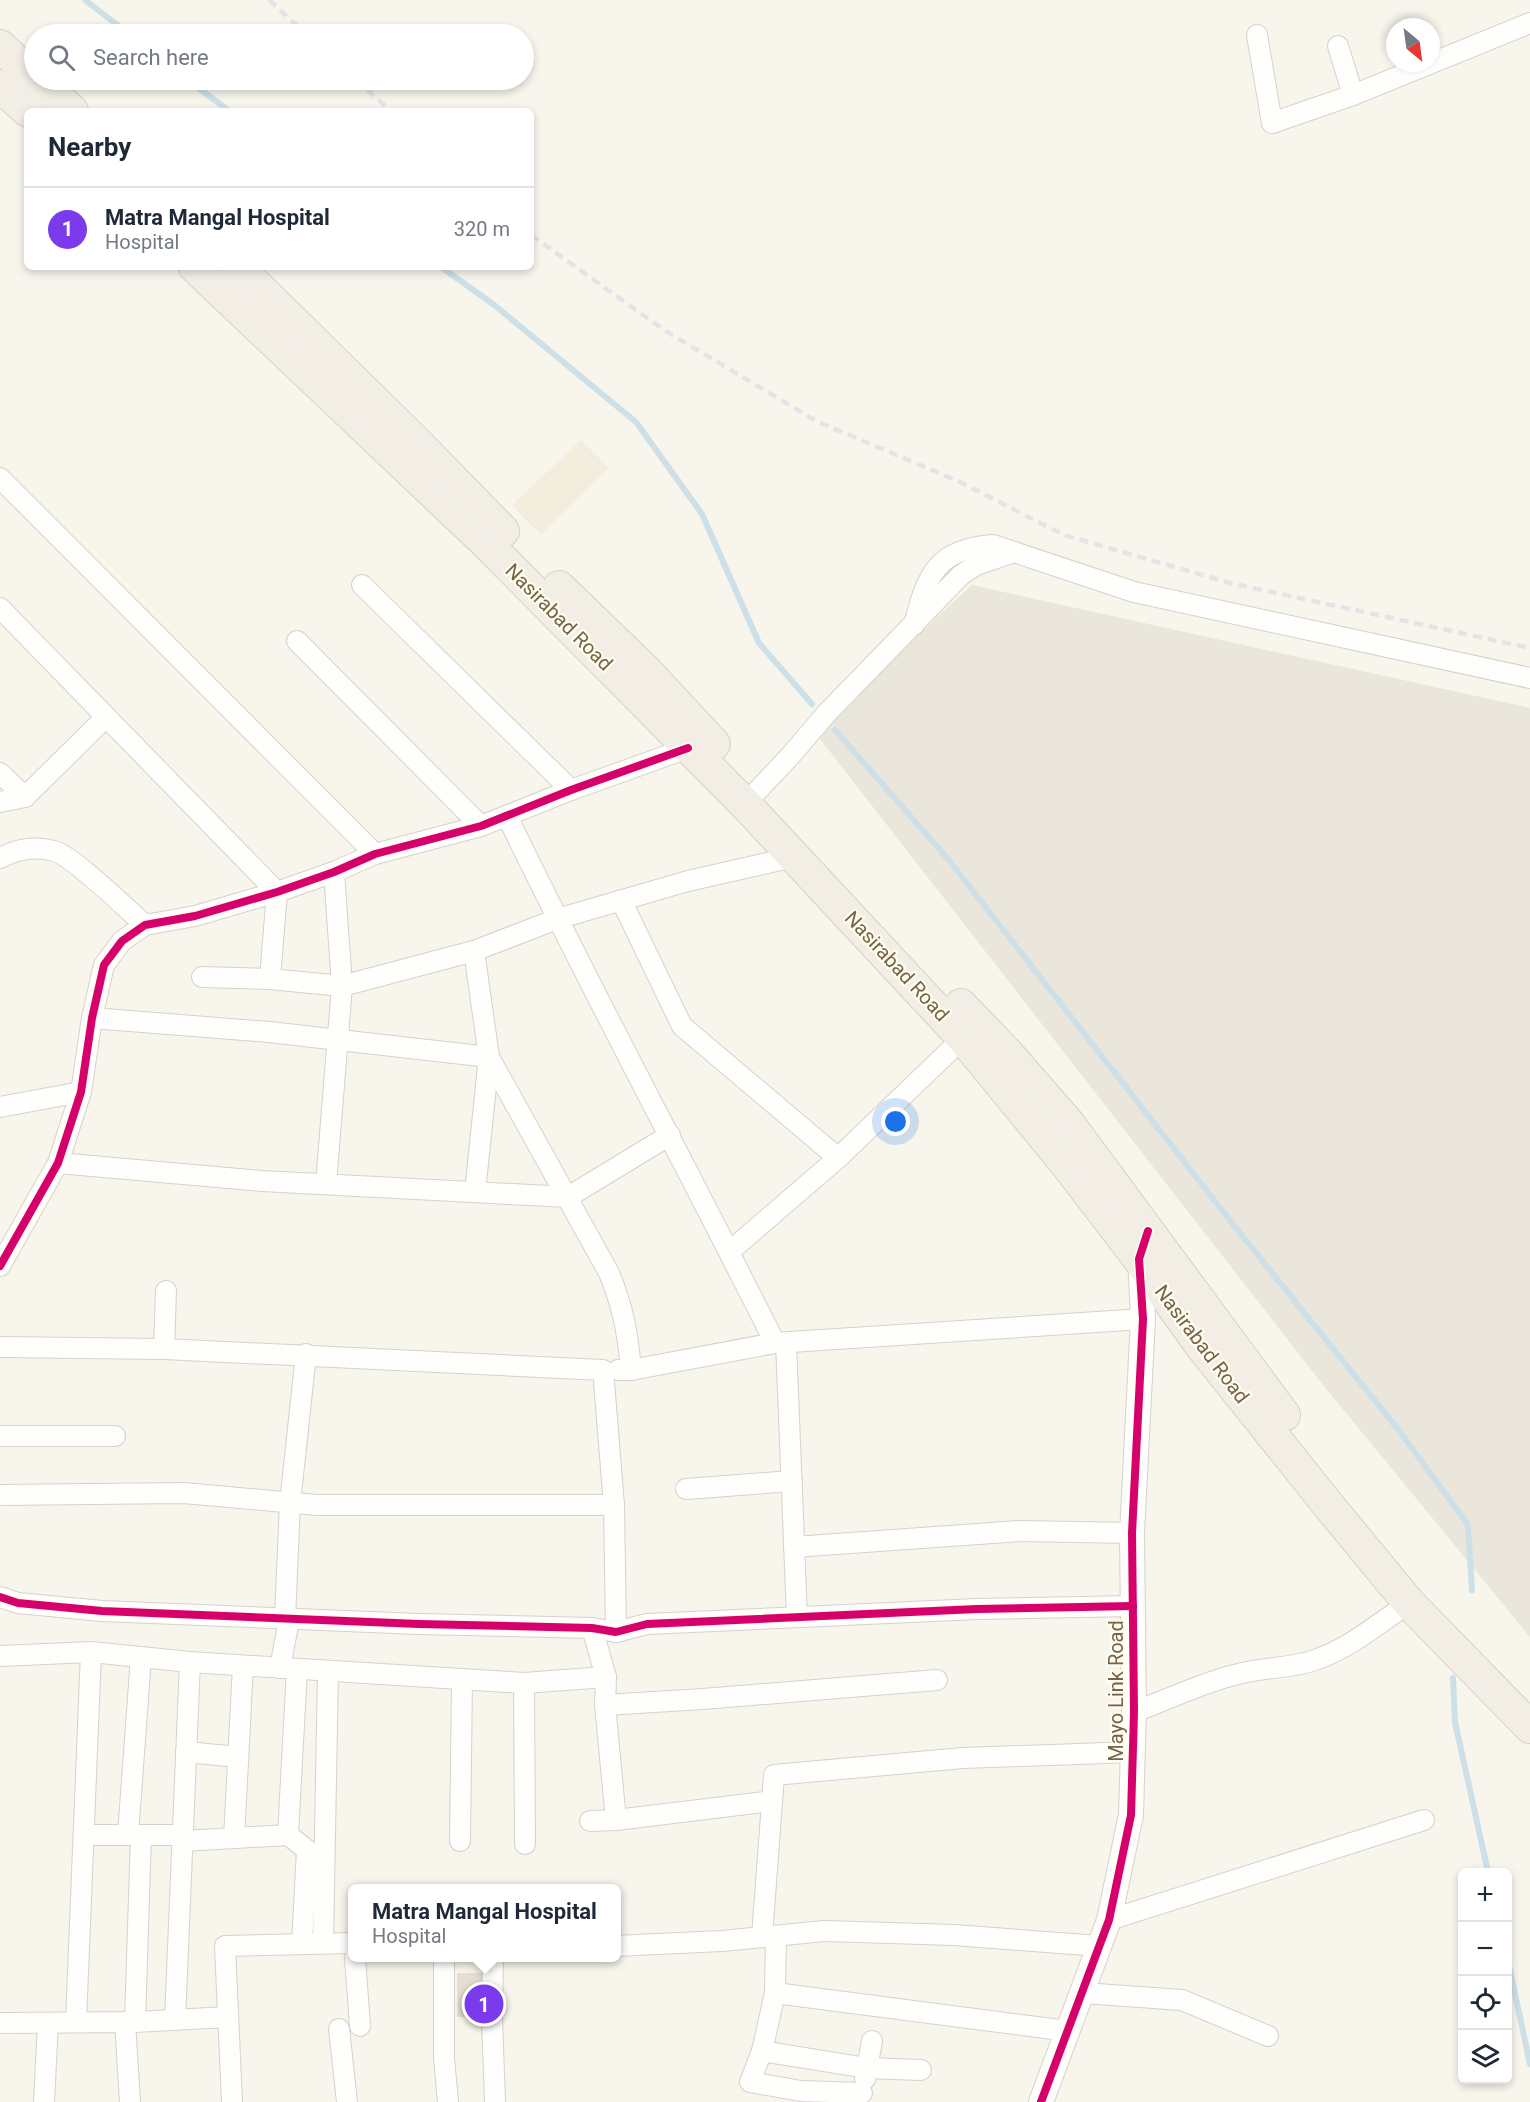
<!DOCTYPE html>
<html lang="en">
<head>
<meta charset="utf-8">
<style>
  :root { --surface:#fff; --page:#f6f6f7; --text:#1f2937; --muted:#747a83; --line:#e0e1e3; --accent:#7c3aed }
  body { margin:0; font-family:Roboto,sans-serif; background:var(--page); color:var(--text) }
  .controls { position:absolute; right:18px; bottom:18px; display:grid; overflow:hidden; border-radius:9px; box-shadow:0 3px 9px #0003 }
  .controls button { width:54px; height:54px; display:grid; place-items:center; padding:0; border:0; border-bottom:2px solid var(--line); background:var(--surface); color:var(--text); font:30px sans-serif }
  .compass { position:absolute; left:1386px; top:18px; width:54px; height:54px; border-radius:50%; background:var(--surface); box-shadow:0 3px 9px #0003; rotate:151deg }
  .you { position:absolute; left:896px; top:1122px; width:21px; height:21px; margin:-15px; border:4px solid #fff; border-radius:50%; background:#1a73e8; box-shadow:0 0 0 9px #1a73e833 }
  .badge { display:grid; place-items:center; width:39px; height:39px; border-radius:50%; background:var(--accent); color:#fff; font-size:20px; font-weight:700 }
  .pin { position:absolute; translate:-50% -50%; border:3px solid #fff; box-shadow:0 2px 6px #0006 }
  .popup { position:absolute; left:348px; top:1884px; width:273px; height:78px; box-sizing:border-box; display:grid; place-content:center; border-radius:9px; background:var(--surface); filter:drop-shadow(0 2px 4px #0005); font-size:20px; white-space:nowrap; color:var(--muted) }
  .popup b { font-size:22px; color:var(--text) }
  .popup::after { content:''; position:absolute; left:50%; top:100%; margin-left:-12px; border:12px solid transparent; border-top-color:var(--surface) }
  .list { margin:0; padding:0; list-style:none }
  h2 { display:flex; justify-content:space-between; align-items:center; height:78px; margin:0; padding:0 24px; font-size:26px }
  h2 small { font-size:20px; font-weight:400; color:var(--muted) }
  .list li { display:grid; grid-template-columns:39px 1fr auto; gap:18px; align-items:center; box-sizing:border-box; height:84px; padding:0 24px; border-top:2px solid var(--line) }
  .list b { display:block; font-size:22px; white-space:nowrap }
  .list p { margin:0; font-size:20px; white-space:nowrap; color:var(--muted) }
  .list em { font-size:20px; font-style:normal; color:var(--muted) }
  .icon { flex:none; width:33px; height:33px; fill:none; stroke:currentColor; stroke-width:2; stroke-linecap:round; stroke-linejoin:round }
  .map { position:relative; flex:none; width:1530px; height:2102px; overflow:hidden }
  .search { position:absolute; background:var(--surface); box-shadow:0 3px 9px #0003; left:24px; top:24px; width:510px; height:66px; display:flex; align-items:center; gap:15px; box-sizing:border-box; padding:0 21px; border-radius:33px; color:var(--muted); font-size:22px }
  .panel { position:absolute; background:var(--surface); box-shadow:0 3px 9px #0003; left:24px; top:108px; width:510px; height:162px; border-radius:9px }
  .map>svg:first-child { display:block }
  .residential { fill:#f2eddc }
  .industrial { fill:#eae6dc }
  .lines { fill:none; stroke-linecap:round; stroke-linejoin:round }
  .stream { stroke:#cde0e8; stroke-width:6 }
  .building { fill:#e4ded3; stroke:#e0dace; stroke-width:1.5 }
  .minor-casing { stroke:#d6d2ca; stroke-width:22 }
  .tertiary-casing { stroke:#d6d2ca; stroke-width:26 }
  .trunk-casing { stroke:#d5d0c6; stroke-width:34 }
  .minor { stroke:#fefefc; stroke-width:20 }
  .tertiary { stroke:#fefefc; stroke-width:24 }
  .trunk { stroke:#f2eee6; stroke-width:32 }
  .rail { stroke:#e6e2e5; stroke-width:4.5; stroke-dasharray:9 6; stroke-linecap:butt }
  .cycleway-casing { stroke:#fffbed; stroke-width:11 }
  .cycleway { stroke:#d6006c; stroke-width:8 }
  .labels { text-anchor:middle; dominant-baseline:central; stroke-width:4.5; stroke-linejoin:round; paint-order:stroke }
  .street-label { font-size:20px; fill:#75634b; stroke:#fffbed }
</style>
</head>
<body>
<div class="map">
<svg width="1530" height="2102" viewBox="0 0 1530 2102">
  <rect width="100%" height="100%" fill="#f7f5ec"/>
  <!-- residential -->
  <polygon class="residential" points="581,440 609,468 541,535 512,505"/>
  <!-- industrial -->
  <polygon class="industrial" points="972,585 1530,708 1530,1637 1319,1380 813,730"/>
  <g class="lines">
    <!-- stream -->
    <g class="stream">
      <polyline points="85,0 129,34"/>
      <polyline points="188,80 229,111"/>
      <polyline points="441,267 493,304 636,422 702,514 759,643 812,704"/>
      <polyline points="835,730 948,859 1232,1223 1401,1433 1468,1525 1472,1590"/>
      <polyline points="1453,1678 1455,1722 1488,1872"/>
      <polyline points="1508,1961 1530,2064"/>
    </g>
  </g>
  <!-- building -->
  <rect class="building" x="458" y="1974" width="31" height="42"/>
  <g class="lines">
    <defs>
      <g id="minor">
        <polyline points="1257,35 1272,123 1353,95 1530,23"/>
        <polyline points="1338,46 1353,95"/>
        <polyline points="0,478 375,854"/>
        <polyline points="362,585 571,790"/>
        <polyline points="0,608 277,892 270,979"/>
        <path d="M914,625C927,574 937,549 993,545L1134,592L1530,678"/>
        <polyline points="297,641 481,826"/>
        <polyline points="0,773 25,797"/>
        <polyline points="0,802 25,797 106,717"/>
        <polyline points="745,804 792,754 826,714 961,575 976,565 1014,552"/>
        <path d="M507,816C593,994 687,1167 775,1343"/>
        <path d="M0,858C17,849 36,846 54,851C73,856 128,910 145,925"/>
        <polyline points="621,900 682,1026 838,1158"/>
        <polyline points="474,951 489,1057 475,1192"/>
        <polyline points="202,977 270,979 342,986 474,951 557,919 688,881 794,857"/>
        <path d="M92,1018L269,1032L489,1057L609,1273C623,1307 628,1334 631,1370"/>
        <polyline points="0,1107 81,1092"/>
        <polyline points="58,1163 262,1181 568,1197 670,1135"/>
        <polyline points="326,1184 342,986 334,872"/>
        <polyline points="729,1252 838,1158 963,1038"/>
        <polyline points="0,1266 58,1163 81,1092 92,1018 104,965 122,941 145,925 195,916 277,892 334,872 375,854 481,826 571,790 688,748"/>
        <polyline points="786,1343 797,1617"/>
        <polyline points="0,1347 164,1349 603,1370 614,1505 616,1632"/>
        <polyline points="164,1349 166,1291"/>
        <polyline points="618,1370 631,1370 775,1343 1143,1319"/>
        <polyline points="0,1436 115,1436"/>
        <polyline points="686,1489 792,1481"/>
        <polyline points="0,1495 184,1493 317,1505 614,1505"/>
        <polyline points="794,1547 1020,1531 1132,1533"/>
        <polyline points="0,1597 18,1603 102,1611 419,1624 592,1628 616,1632 647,1624 977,1609 1133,1606"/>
        <polyline points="285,1619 290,1503 306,1354"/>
        <polyline points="592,1628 606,1677"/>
        <polyline points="0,1656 91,1652 190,1662 524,1683 606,1677 605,1705 616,1820"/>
        <polyline points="280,1668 289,1620"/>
        <polyline points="297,1669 288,1835 307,1850 302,1944"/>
        <polyline points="524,1683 525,1844"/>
        <polyline points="605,1705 703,1699 937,1680"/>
        <path d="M1134,1712C1169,1699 1211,1679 1247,1672C1270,1667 1293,1668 1315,1660C1350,1648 1379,1623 1409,1603"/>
        <polyline points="186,1752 238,1757"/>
        <polyline points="590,1821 616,1820 772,1801"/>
        <polyline points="84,1835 183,1835"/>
        <polyline points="128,1835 141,1657"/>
        <polyline points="234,1838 243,1666"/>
        <polyline points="182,1841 288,1835"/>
        <polyline points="460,1841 462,1679"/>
        <polyline points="1109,1920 1424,1820"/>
        <polyline points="776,1936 775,1993 762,2051 750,2082 801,2091 862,2093"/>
        <polyline points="762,1937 774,1775 963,1758 1134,1752"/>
        <polyline points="323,1943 328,1671"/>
        <polyline points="616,1946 722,1941 824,1931 954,1935 1099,1946"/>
        <polyline points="355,1958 360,2026"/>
        <polyline points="444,1958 444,2058 448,2102"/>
        <polyline points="493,1958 492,2020 495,2102"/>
        <polyline points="775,1993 1068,2031"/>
        <polyline points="1083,1993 1182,2000 1268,2036"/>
        <polyline points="175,2020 190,1662"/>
        <polyline points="76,2022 91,1652"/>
        <polyline points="125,2022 130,2102"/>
        <polyline points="135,2022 141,1835"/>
        <polyline points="0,2023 135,2022 228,2017"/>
        <polyline points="339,2029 347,2102"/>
        <polyline points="762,2051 867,2068 921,2070"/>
        <polyline points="865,2079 872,2041"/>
        <polyline points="44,2102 48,2023"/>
        <polyline points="232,2102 225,1946 352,1943"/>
      </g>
      <polyline id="tertiary" points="1041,2102 1109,1920 1131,1815 1134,1712 1132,1533 1143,1319 1140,1256"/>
      <g id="trunk">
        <polyline points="0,46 34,78"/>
        <polyline points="37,80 72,111"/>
        <polyline points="0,86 28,111"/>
        <polyline points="195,267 484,541 745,804 963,1038 1067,1165 1139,1259 1202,1347 1329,1506 1409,1603 1530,1727"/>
        <polyline points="238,267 416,442 503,531"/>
        <polyline points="559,587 647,672 714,744"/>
        <polyline points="961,1005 1007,1053 1069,1124 1284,1415"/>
      </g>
    </defs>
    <!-- minor casing -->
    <use href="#minor" class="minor-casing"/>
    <!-- tertiary casing -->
    <use href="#tertiary" class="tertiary-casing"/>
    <!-- trunk casing -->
    <use href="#trunk" class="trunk-casing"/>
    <!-- minor -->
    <use href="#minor" class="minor"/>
    <!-- tertiary -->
    <use href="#tertiary" class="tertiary"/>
    <!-- trunk -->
    <use href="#trunk" class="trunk"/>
    <!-- rail -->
    <g class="rail">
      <polyline points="269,0 306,34"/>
      <polyline points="356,80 391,111"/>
      <polyline points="531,235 664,330 816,421 960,482 1064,535 1230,583 1530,648"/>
    </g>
    <defs>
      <g id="cycleway">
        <polyline points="0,1266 58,1163 81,1092 92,1018 104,965 122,941 145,925 195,916 277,892 334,872 375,854 481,826 571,790 688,748"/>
        <polyline points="0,1597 18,1603 102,1611 419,1624 592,1628 616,1632 647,1624 977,1609 1133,1606"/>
        <polyline points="1041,2102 1109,1920 1131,1815 1134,1712 1132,1533 1143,1319 1139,1259 1148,1231"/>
      </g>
    </defs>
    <!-- cycleway casing -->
    <use href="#cycleway" class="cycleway-casing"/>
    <!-- cycleway -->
    <use href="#cycleway" class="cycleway"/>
  </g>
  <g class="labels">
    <!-- street labels -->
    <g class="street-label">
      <text transform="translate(559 617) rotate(45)">Nasirabad Road</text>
      <text transform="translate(897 966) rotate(47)">Nasirabad Road</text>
      <text transform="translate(1202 1344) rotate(53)">Nasirabad Road</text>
      <text transform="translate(1116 1691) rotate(-90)">Mayo Link Road</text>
    </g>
  </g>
</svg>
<div class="controls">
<button>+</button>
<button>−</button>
<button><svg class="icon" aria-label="locate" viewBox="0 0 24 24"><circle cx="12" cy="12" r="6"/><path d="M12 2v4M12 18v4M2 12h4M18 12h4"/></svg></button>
<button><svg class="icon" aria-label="layers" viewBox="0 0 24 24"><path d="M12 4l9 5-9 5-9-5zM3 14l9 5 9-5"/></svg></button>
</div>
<svg class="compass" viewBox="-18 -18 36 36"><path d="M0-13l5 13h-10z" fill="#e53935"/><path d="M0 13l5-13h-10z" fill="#747a83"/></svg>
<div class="you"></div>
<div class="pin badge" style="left:484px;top:2004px">1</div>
<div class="popup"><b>Matra Mangal Hospital</b>Hospital</div>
<div class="search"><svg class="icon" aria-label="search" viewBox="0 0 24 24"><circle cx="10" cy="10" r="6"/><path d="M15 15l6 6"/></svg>Search here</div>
<section class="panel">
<h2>Nearby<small></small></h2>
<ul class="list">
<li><span class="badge">1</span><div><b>Matra Mangal Hospital</b><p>Hospital</p></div><em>320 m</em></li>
</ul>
</section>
</div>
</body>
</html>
